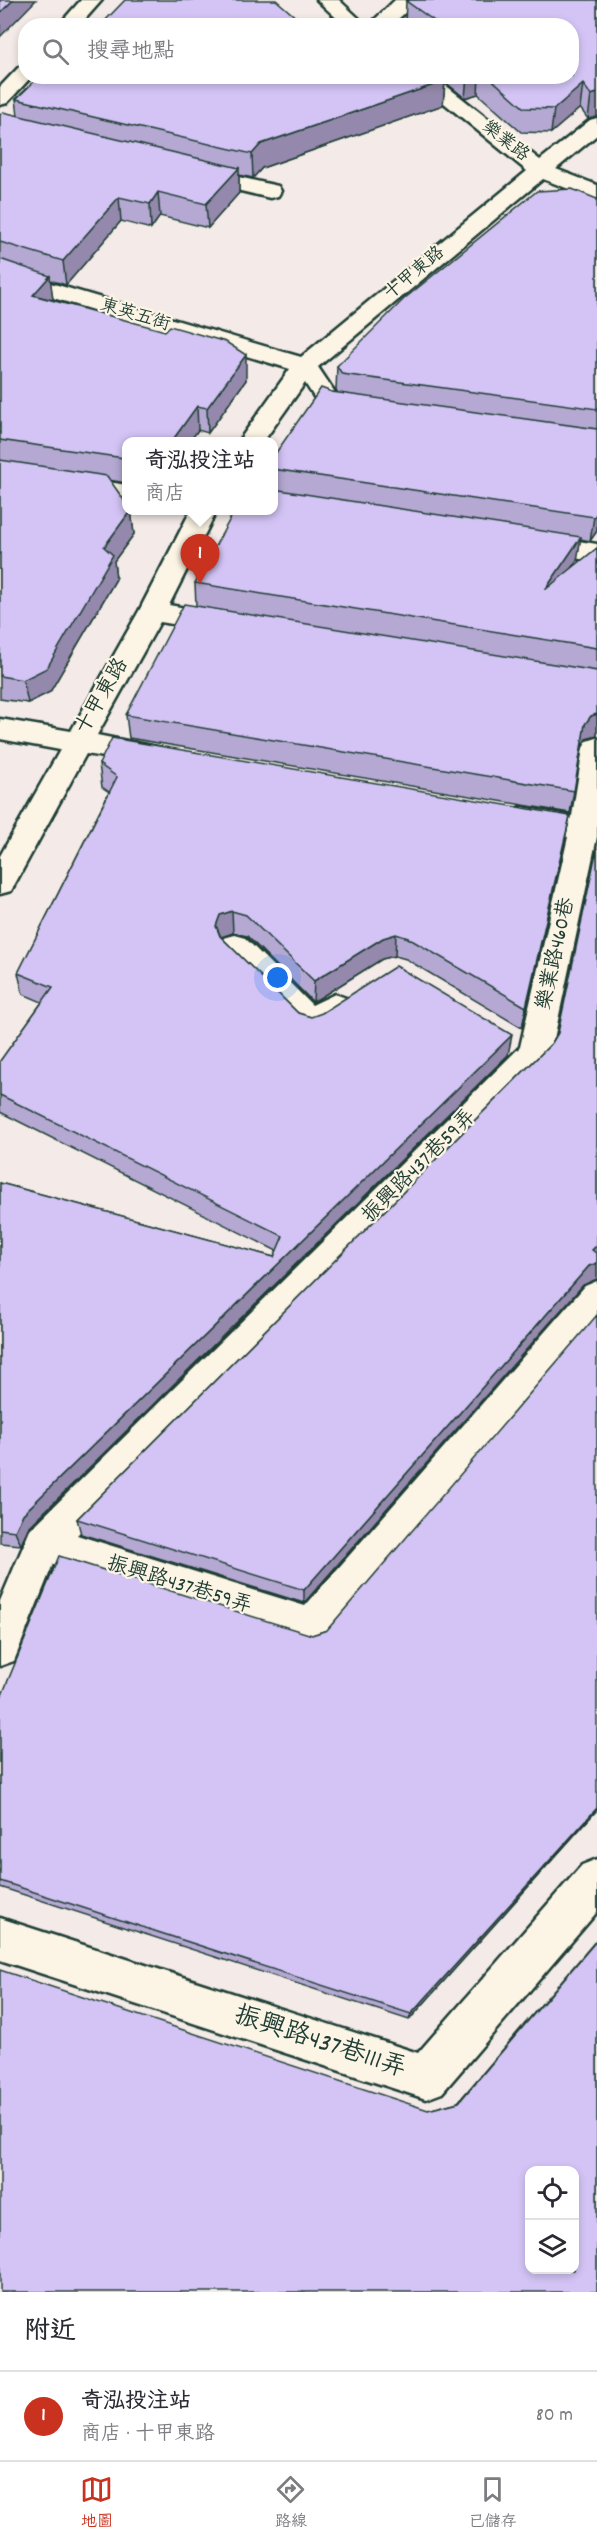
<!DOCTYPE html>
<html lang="zh-TW">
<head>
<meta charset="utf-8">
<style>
  :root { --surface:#fff; --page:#f2f2f3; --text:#2b2b33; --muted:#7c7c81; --line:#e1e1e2; --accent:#c8321e }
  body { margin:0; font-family:Dekko,"LXGW WenKai TC",sans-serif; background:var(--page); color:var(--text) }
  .controls { position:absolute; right:18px; bottom:18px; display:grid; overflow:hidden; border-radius:12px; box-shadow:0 3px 9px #0003 }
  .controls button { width:54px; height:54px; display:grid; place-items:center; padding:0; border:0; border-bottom:2px solid var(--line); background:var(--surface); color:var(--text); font:30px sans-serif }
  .you { position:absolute; left:278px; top:978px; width:21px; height:21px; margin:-15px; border:4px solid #fff; border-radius:50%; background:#1a73e8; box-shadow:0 0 0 9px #1a73e833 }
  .badge { display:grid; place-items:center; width:39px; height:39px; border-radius:50%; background:var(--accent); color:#fff; font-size:20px; font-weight:700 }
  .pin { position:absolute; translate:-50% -50px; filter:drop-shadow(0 2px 3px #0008) }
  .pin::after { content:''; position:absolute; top:32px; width:21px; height:18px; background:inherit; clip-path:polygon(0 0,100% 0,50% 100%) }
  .popup { position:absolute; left:122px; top:437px; width:156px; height:78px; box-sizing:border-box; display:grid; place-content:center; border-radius:12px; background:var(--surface); filter:drop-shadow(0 2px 4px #0005); font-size:20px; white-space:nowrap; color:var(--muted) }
  .popup b { font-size:22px; color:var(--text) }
  .popup::after { content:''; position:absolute; left:50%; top:100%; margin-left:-12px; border:12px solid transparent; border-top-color:var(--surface) }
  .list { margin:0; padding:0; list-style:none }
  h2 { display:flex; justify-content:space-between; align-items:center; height:78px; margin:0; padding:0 24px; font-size:26px }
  h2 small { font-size:20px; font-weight:400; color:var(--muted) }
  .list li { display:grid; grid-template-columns:39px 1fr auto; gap:18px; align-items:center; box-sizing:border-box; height:90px; padding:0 24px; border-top:2px solid var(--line) }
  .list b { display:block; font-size:22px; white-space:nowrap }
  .list p { margin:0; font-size:20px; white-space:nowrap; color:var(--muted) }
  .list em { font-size:20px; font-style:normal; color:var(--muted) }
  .icon { flex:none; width:33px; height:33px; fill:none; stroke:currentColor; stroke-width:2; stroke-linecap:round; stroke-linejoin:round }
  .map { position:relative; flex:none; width:597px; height:2292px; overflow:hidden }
  .search { position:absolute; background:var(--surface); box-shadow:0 3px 9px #0003; left:18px; right:18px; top:18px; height:66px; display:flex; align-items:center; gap:15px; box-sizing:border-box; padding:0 21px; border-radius:24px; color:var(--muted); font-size:22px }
  .sheet { height:168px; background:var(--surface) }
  nav { display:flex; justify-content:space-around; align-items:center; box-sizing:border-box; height:84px; border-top:2px solid var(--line); background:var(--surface); font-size:16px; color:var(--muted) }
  nav a { display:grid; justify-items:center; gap:3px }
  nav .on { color:var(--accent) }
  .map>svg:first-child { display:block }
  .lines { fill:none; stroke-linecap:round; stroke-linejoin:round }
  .minor-casing { stroke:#1f3d34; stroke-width:5 }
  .minor { fill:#fcf5e5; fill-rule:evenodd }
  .wall { fill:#b5a9d3; stroke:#1f3d34; stroke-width:1.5 }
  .shaded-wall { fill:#9489ac; stroke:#1f3d34; stroke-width:1.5 }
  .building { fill:#d3c4f5; stroke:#1f3d34; stroke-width:1.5; fill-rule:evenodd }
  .labels { text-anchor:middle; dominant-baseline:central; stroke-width:4.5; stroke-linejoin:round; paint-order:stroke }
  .far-street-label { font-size:18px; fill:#1f3d34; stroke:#fcf5e5 }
  .street-label { font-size:21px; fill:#1f3d34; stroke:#fcf5e5 }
  .near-street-label { font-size:26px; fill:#1f3d34; stroke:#fcf5e5 }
</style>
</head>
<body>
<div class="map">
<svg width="597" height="2292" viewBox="0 0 597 2292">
  <rect width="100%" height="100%" fill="#f4ebe8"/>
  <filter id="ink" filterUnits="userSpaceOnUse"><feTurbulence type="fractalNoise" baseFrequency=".0167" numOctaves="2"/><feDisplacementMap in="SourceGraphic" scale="12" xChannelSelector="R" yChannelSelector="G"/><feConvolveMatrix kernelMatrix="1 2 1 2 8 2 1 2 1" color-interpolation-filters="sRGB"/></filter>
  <g filter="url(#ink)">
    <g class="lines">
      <defs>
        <g id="minor">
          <polygon points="81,0 102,0 79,26 58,26"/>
          <polygon points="317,0 339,0 367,26 345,26"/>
          <polygon points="395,0 415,0 406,12 390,26 368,26"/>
          <polygon points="26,65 26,76 32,76 7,103 0,105 0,87 19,67"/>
          <polygon points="411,76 434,76 540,160 590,120 597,118 597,135 556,169 597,185 597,200 543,179 318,367 340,400 366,405 369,410 366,415 357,418 323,411 305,383 263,442 238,442 290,369 0,282 0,268 301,357 527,171"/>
          <polygon points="194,167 278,186 281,191 278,196 270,198 186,178 183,173 186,168"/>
          <polygon points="0,465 127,485 127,501 0,481"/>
          <polygon points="191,510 217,510 169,605 230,616 234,623 230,630 221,632 160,622 97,735 162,748 166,755 162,762 152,765 86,754 11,891 0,894 0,856 60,750 0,739 0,719 71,731 139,611"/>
          <polygon points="534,534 597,544 597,562 525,549 521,543 525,537"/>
          <polygon points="597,738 597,837 551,1053 546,1062 77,1535 305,1606 585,1286 597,1281 597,1322 326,1641 312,1646 53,1564 14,1661 0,1666 0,1601 30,1530 520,1047 568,837 512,826 507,818 512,810 522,807 572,816 583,748 587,741"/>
          <path d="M234,935L245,938L312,1005L335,994L346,998L351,1007C342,1024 318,1038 299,1032L223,956L219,947L223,938Z"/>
          <polygon points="597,1859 597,1912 442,2093 426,2099 0,1960 0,1918 418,2053 582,1865"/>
        </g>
      </defs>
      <!-- minor casing -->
      <use href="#minor" class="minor-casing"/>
      <!-- minor -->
      <use href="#minor" class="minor"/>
    </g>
    <!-- wall -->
    <g class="wall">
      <polygon points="407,0 597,0 597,117 588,119 580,108 551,133 521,132 478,94 465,98 445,82 443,105 262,168 253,178 239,175 239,193 208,228 160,216 151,229 121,221 66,285 50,280 53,300 246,380 208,433 198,430 190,441 126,441 126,483 109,480 131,510 134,534 114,561 116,579 50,692 28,703 0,699 0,115 18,116 16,99 40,76 572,76 572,26 406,26 405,25 406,1"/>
      <polygon points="597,199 597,531 590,541 580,539 577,561 572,568 597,548 597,736 586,739 582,746 570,813 129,738 126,715 196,606 195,583 273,510 273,457 332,392 338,393 336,390 337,366"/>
      <polygon points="99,764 570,816 522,1028 406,959 395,956 382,959 313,1002 247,936 233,933 221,937 298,1013 311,1017 508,1055 28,1528 21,1545 0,1543 0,1183 274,1257 277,1251 0,1112 0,1061 42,1002 23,994 18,973 109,792 102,787"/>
      <polygon points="597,848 597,1279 583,1285 304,1603 81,1534 77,1519 552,1043 558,1033"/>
      <polygon points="327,1630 597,1810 409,2020 0,1887 0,1700 312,1635"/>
      <polygon points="597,1939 597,2292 428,2110 458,2102"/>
    </g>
    <!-- shaded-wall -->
    <g class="shaded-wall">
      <polygon points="13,0 36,0 0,37 0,13"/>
      <polygon points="467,76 479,76 478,94 465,98"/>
      <polygon points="445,81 443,105 262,168 253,178 252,154 261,144"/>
      <polygon points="583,84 580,108 551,133 554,109"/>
      <polygon points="597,93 597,117 588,119 591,95"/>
      <polygon points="239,168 239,193 208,228 206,204"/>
      <polygon points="158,192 160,216 151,229 150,204"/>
      <polygon points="119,197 121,221 66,285 63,261"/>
      <polygon points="50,276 53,300 33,295"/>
      <polygon points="246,355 246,380 208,433 207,408"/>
      <polygon points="197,406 198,430 190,441 172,441"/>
      <polygon points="124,458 126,458 126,483"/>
      <polygon points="273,469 274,493 273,494"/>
      <polygon points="131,510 134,534 114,561 116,579 50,692 28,703 23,680 104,547"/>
      <polygon points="597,513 597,531 590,541 594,517"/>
      <polygon points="581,537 577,561 541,614 545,590"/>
      <polygon points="597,714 597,736 586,739 581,747 585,724 591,716"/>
      <polygon points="570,816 565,839 522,1028 526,1007"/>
      <polygon points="232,911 233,933 221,937 216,926 220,915"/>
      <polygon points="396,934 395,956 382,959 313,1002 314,981 383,938"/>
      <polygon points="512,1035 508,1055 28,1528 21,1545 15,1531 23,1514"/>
      <polygon points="597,1245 597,1258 592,1250"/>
      <polygon points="597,1263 597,1279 583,1285 304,1603 304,1590 589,1266"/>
      <polygon points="597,1808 597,1810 409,2020 411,2014"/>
    </g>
    <!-- building -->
    <g class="building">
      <polygon points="0,0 13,0 0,13"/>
      <polygon points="125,0 276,0 306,26 100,26"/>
      <polygon points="410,0 597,0 597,93 591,95 583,84 554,109 524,108 488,76 572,76 572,26 439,26 440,25 406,1"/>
      <polygon points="40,76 439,76 445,81 261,144 252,154 16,99"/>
      <polygon points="3,112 239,168 206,204 158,192 150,204 119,197 63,261 0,242 0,115"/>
      <polygon points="572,189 597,199 597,409 342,374 337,366 404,299 537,191"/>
      <polygon points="0,259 50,276 33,295 165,331 170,326 226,342 246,355 207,408 197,406 172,441 126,441 126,458 124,458 0,440"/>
      <polygon points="321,388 332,392 597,429 597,513 594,517 273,469 273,457"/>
      <polygon points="0,460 107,476 126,503 126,510 131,510 104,547 113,555 47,668 23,680 0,676"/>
      <polygon points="273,489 581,537 545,590 597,548 597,648 195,583 235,510 273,510"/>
      <polygon points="184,604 597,671 597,714 591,716 585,724 574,791 126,715"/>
      <polygon points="112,738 570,816 526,1007 408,938 396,934 383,938 314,981 246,915 232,911 220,915 216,926 220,936 298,1013 311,1017 322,1013 396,966 512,1035 23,1514 15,1531 0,1529 0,1183 274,1257 283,1236 0,1095 0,1061 53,987 18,973 117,777 99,764"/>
      <polygon points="597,848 597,1245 592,1250 597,1254 597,1263 589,1266 304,1590 77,1519 552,1043 558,1033"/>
      <polygon points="597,1315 597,1808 411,2014 0,1881 0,1700 59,1556 312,1635 327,1630"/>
      <path d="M597,1940V2292H0V1970L428,2110L459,2102ZM530,2170H574V2270H530Z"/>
    </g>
  </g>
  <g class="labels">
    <!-- far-street labels -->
    <g class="far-street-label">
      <text transform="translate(505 142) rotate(38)">樂業路</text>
      <text transform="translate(415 274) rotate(-40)">十甲東路</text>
      <text transform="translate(135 316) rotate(17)">東英五街</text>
    </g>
    <!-- street labels -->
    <g class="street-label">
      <text transform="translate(103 697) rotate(-60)">十甲東路</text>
      <text transform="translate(557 954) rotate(-78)">樂業路460巷</text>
      <text transform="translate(420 1167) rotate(-45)">振興路437巷59弄</text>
      <text transform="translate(179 1586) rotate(17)">振興路437巷59弄</text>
    </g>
    <!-- near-street labels -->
    <g class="near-street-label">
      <text transform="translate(320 2043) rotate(18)">振興路437巷111弄</text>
    </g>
  </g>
</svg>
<div class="controls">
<button><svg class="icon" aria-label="locate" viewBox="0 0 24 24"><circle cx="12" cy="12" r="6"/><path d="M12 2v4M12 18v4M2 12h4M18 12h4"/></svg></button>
<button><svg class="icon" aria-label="layers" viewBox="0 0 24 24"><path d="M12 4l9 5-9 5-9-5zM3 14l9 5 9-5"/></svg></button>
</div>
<div class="you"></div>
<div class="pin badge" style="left:200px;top:584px">1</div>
<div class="popup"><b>奇泓投注站</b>商店</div>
<div class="search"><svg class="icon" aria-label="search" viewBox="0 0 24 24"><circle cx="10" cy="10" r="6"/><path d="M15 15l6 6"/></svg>搜尋地點</div>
</div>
<section class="sheet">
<h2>附近<small></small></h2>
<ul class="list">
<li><span class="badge">1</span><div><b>奇泓投注站</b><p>商店 · 十甲東路</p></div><em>80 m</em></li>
</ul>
</section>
<nav>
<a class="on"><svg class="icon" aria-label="map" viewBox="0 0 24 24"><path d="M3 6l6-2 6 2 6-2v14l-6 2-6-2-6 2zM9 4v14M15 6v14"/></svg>地圖</a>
<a><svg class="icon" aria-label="directions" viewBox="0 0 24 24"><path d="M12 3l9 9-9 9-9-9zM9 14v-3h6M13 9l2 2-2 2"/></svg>路線</a>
<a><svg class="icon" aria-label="saved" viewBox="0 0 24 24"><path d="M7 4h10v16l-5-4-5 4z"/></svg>已儲存</a>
</nav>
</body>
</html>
